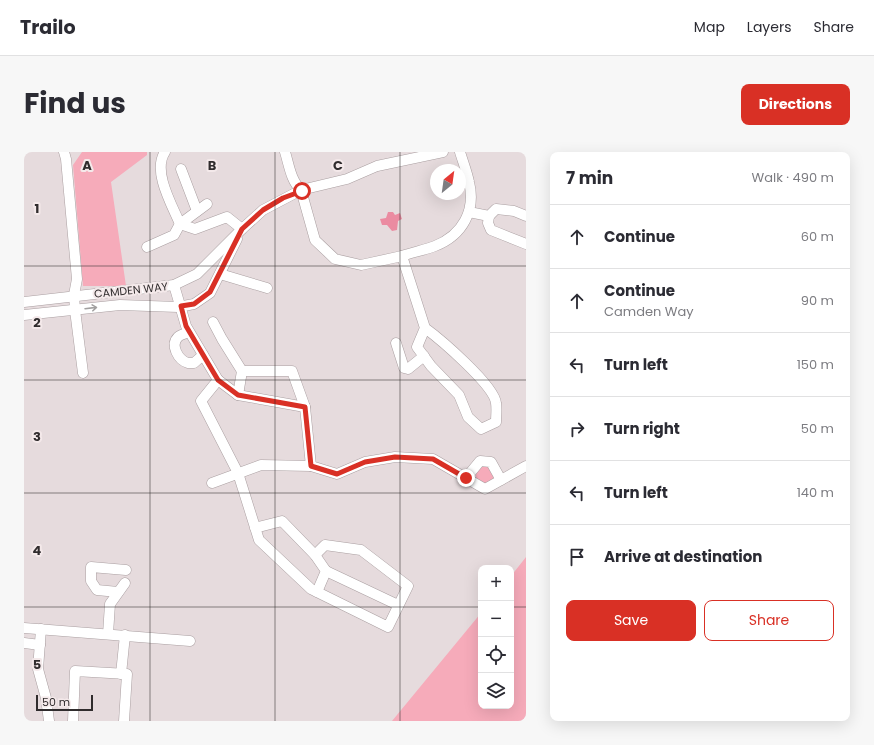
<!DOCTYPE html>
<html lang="en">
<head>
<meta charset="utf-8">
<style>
  :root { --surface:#fff; --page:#f7f7f7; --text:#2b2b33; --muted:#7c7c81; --line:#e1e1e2; --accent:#d93025 }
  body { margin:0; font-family:Poppins,sans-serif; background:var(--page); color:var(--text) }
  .controls { position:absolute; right:12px; bottom:12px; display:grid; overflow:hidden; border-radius:8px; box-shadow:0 4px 16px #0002 }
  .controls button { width:36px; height:36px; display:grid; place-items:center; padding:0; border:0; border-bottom:1px solid var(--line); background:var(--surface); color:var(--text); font:20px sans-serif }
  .compass { position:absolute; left:406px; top:12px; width:36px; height:36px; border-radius:50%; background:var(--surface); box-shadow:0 4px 16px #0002; rotate:29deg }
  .scale { position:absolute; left:12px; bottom:10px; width:57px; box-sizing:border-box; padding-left:4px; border:2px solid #302c2d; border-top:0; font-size:11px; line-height:14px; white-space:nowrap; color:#302c2d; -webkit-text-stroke:3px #f4e9ea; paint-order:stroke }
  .stop { position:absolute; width:12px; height:12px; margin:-9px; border:3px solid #d93025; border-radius:50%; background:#fff }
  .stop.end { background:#d93025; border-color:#fff; box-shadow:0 1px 4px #0008 }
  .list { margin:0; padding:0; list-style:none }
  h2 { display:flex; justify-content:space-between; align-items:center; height:52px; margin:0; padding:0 16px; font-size:17px }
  h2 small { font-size:13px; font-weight:400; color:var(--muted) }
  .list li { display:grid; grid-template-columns:26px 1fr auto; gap:12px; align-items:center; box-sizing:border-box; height:64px; padding:0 16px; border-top:1px solid var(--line) }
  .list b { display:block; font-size:15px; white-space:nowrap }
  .list p { margin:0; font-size:13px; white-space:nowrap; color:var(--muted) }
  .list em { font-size:13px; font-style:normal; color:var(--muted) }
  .actions { display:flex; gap:8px; padding:12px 16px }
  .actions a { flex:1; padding:9px 0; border:1px solid var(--accent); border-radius:8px; text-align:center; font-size:14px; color:var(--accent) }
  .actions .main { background:var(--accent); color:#fff }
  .icon { flex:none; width:22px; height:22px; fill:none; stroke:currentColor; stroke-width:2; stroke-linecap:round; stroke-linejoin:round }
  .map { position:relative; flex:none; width:502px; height:569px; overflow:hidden; border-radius:8px }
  header { display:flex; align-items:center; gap:24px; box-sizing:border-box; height:56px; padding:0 20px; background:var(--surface); border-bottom:1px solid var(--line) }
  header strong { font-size:19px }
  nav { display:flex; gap:22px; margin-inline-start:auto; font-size:14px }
  .intro { display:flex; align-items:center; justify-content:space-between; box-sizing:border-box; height:96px; padding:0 24px }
  h1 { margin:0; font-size:28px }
  .button { padding:10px 18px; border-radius:8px; background:var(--accent); color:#fff; font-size:14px; font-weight:700 }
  main { display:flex; gap:24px; padding:0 24px }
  aside { flex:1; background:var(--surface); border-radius:8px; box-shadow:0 4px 16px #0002 }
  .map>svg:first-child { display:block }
  .green { fill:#f6abba }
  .water { fill:#eb8ba1 }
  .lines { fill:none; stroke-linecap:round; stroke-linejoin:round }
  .minor-casing { stroke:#aa9fa1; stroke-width:11 }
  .minor { stroke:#fff; stroke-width:10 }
  .oneway { stroke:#a2a0a0 }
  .route { stroke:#d93025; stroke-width:5 }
  .grid { fill:none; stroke:#302c2d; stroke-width:1; stroke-opacity:0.55 }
  .labels { text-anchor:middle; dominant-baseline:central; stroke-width:4; stroke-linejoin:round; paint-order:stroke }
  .street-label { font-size:11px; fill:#302c2d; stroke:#f4e9ea }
  .grid-label { font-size:13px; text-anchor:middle; font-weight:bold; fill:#302c2d; stroke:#f4e9ea; stroke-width:4; stroke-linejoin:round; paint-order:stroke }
</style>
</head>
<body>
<header>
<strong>Trailo</strong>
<nav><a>Map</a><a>Layers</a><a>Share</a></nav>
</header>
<div class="intro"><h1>Find us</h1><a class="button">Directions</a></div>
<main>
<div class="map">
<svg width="502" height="569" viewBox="0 0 502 569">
  <rect width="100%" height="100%" fill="#e6dbdd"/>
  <!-- green -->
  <g class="green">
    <polygon points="58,0 123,0 123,3 87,30 102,134 59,134 49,13"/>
    <path d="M459,314L465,315L470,323L469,328L462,333L452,327C451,321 453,316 459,314Z"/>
    <polygon points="502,405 502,569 368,569 457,461 457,554 487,554 487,424"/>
  </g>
  <!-- water -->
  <polygon class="water" points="364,60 369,60 371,63 376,61 378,67 374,69 373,78 368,79 363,73 358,73 356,67 362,66"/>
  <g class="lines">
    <defs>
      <g id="minor">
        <polyline points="40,0 42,7 53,127 50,143 51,158 59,221"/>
        <path d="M141,0C128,19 148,53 156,72L171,77L203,65L218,77"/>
        <path d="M261,0C265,13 267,29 277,38L323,27L353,14L419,0"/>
        <polyline points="157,17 173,59"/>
        <polyline points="445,60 465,64 472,57 490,59 502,64"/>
        <polyline points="465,64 464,71 467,78 502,92"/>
        <polyline points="123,95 150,83 156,72 183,52"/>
        <path d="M378,104C389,100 401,98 411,94C439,83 452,58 445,30C443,20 439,10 436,0"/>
        <polyline points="196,122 243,136"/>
        <polyline points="150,133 162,174 194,228 177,249 214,321 235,388 287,437 364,475 384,434 337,398 301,393 291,403 258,369 231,376"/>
        <path d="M0,150L150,133L173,122L218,77L239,58L277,38L291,88L311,107L337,113L378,104L401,176L393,195L407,214L435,243L444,265L457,277L472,270C472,264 473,257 472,251C470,233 416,187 401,176"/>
        <polyline points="0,163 96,153 154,155 170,152 186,141 213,87"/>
        <polyline points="189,170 198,187 218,219"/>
        <path d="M165,180C162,181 156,183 154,185C146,193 154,208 164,211C166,211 168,211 170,211L179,203"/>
        <polyline points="372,191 380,216 384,217 400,204"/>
        <polyline points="214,243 218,219 268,219 281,255"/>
        <polyline points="287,314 313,322 341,310 371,305 409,307 461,337 502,314"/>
        <polyline points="442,326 456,309 467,310 477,328"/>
        <polyline points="188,331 237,313 287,314 281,255 214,243 194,228"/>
        <polyline points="291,403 302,419 293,440"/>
        <polyline points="302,419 374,453"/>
        <polyline points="94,440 73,438 67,429 67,415 102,418"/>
        <polyline points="0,476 166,489"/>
        <polyline points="17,477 14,517 22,546 25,569"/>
        <polyline points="84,482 86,452 101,431"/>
        <polyline points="0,491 16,493"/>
        <polyline points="97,522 101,483"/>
        <polyline points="49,569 51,519 103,522 100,569"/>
      </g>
    </defs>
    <!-- minor casing -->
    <use href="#minor" class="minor-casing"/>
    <!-- minor -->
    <use href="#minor" class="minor"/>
  </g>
  <!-- one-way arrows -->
  <defs><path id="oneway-shaft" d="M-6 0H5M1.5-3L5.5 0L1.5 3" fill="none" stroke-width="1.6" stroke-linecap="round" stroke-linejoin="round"/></defs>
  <use class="oneway" href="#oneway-shaft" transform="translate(67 156) rotate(-7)"/>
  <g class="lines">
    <!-- route -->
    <polyline class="route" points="278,39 259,46 239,58 218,77 186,140 170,152 157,154 162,174 194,228 214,243 281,255 287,314 313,322 341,310 371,305 409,307 442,326"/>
  </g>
  <!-- grid -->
  <path class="grid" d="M126,0V569M251,0V569M376,0V569M0,114H502M0,228H502M0,341H502M0,455H457M487,455H502"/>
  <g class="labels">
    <!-- street labels -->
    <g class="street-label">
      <text transform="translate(107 138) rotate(-6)">CAMDEN WAY</text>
    </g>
  </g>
  <g class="grid-label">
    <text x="63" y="18">A</text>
    <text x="188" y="18">B</text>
    <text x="314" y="18">C</text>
    <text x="13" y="61">1</text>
    <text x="13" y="175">2</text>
    <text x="13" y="289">3</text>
    <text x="13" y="403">4</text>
    <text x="13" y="517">5</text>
  </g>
</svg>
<div class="controls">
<button>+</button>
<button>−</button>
<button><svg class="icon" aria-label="locate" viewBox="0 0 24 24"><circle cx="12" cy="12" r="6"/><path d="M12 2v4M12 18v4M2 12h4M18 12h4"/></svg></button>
<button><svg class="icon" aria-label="layers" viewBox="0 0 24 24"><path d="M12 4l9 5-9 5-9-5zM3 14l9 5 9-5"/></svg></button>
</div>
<svg class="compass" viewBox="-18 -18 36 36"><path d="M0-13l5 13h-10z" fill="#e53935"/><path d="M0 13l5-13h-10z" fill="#7c7c81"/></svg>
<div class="scale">50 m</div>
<div class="stop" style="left:278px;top:39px"></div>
<div class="stop end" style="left:442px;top:326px"></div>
</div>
<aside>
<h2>7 min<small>Walk · 490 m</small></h2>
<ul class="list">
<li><svg class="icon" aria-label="ahead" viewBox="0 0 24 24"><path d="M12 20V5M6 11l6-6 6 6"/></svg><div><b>Continue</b></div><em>60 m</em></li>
<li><svg class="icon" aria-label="ahead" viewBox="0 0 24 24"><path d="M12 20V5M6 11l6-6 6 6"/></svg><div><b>Continue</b><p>Camden Way</p></div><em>90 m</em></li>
<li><svg class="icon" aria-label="left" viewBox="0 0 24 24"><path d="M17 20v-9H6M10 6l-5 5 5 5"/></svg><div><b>Turn left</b></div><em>150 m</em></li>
<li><svg class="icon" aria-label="right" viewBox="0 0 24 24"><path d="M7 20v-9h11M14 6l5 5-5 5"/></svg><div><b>Turn right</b></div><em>50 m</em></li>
<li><svg class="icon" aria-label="left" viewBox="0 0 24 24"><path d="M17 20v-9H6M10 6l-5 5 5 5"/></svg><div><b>Turn left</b></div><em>140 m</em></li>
<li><svg class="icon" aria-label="arrive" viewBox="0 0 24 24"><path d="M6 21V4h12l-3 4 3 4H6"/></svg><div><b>Arrive at destination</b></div></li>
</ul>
<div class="actions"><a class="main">Save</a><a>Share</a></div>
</aside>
</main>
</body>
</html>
